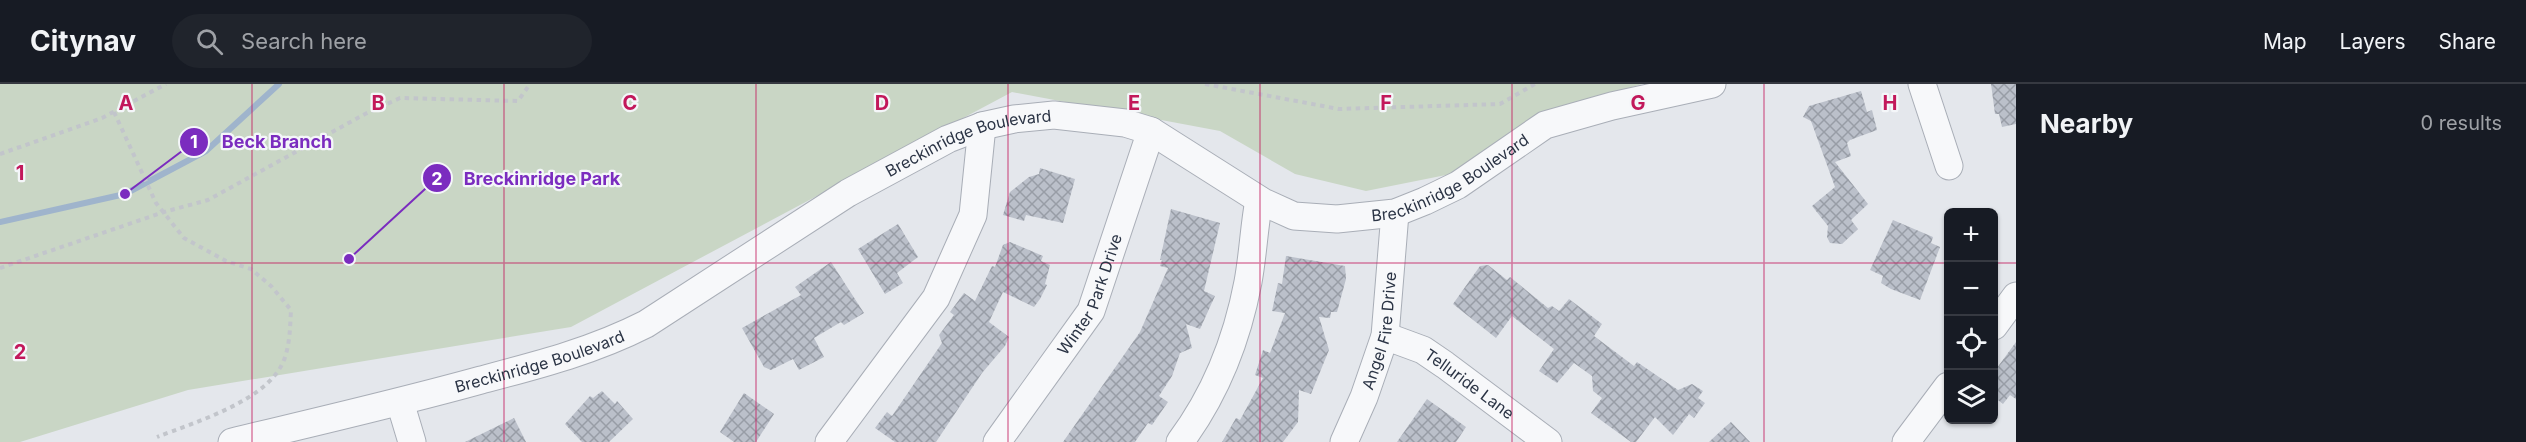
<!DOCTYPE html>
<html lang="en">
<head>
<meta charset="utf-8">
<style>
  :root { --surface:#171b24; --page:#20242c; --text:#f1f3f6; --muted:#9ea1a6; --line:#363941 }
  body { margin:0; font-family:Inter,sans-serif; background:var(--page); color:var(--text) }
  .controls { position:absolute; right:18px; bottom:18px; display:grid; overflow:hidden; border-radius:9px; box-shadow:0 2px 4px #0004 }
  .controls button { width:54px; height:54px; display:grid; place-items:center; padding:0; border:0; border-bottom:2px solid var(--line); background:var(--surface); color:var(--text); font:30px sans-serif }
  .list { margin:0; padding:0; list-style:none }
  h2 { display:flex; justify-content:space-between; align-items:center; height:78px; margin:0; padding:0 24px; font-size:26px }
  h2 small { font-size:20px; font-weight:400; color:var(--muted) }
  .icon { flex:none; width:33px; height:33px; fill:none; stroke:currentColor; stroke-width:2; stroke-linecap:round; stroke-linejoin:round }
  .map { position:relative; flex:none; width:2016px; height:358px; overflow:hidden }
  header { display:flex; align-items:center; gap:36px; box-sizing:border-box; height:84px; padding:0 30px; background:var(--surface); border-bottom:2px solid var(--line) }
  header strong { font-size:28px }
  nav { display:flex; gap:33px; margin-inline-start:auto; font-size:21px }
  .search { width:420px; height:54px; background:var(--page); display:flex; align-items:center; gap:15px; box-sizing:border-box; padding:0 21px; border-radius:33px; color:var(--muted); font-size:22px }
  main { display:flex }
  aside { flex:1; background:var(--surface) }
  .map>svg:first-child { display:block }
  .green { fill:#c9d6c5 }
  .lines { fill:none; stroke-linecap:round; stroke-linejoin:round }
  .stream { stroke:#9fb4cc; stroke-width:6 }
  .building { fill:url(#building-cross-hatch) }
  .minor-casing { stroke:#a9aeb7; stroke-width:29 }
  .path { stroke:#c2c5cb; stroke-width:4; stroke-dasharray:4.5 4.5; stroke-linecap:butt }
  .minor { stroke:#f7f8fa; stroke-width:27 }
  .grid { fill:none; stroke:#c2185b; stroke-width:1.5; stroke-opacity:0.55 }
  .labels { text-anchor:middle; dominant-baseline:central; stroke-width:4.5; stroke-linejoin:round; paint-order:stroke }
  .street-label { font-size:16px; fill:#2b3445; stroke:#f4f6f9 }
  .grid-label { font-size:20px; text-anchor:middle; font-weight:bold; fill:#c2185b; stroke:#f4f6f9; stroke-width:4.5; stroke-linejoin:round; paint-order:stroke }
  .leader { fill:none; stroke:#7b2cbf; stroke-width:2 }
  .callout-dot { fill:#7b2cbf; stroke:#f4f6f9; stroke-width:2 }
  .mark-label { font-size:18px; text-anchor:middle; font-weight:bold; fill:#fff }
  .callout-label { font-size:18px; text-anchor:middle; font-weight:bold; fill:#7b2cbf; stroke:#f4f6f9; stroke-width:4.5; stroke-linejoin:round; paint-order:stroke }
</style>
</head>
<body>
<header>
<strong>Citynav</strong>
<div class="search"><svg class="icon" aria-label="search" viewBox="0 0 24 24"><circle cx="10" cy="10" r="6"/><path d="M15 15l6 6"/></svg>Search here</div>
<nav><a>Map</a><a>Layers</a><a>Share</a></nav>
</header>
<main>
<div class="map">
<svg width="2016" height="358" viewBox="0 0 2016 358">
  <defs>
    <pattern id="building-cross-hatch" width="8" height="8" patternUnits="userSpaceOnUse" patternTransform="scale(1.5)"><rect width="8" height="8" fill="#bbc0ca"/><path d="M0 0l8 8M0 8l8-8" fill="none" stroke="#989da6"/></pattern>
  </defs>
  <rect width="100%" height="100%" fill="#e4e7ec"/>
  <!-- green -->
  <polygon class="green" points="0,0 1642,0 1551,27 1466,87 1366,107 1295,90 1220,47 1012,8 571,243 188,306 20,358 0,358"/>
  <g class="lines">
    <!-- stream -->
    <polyline class="stream" points="0,138 125,110 206,67 279,0"/>
  </g>
  <!-- building -->
  <g class="building">
    <polygon points="1991,0 2016,0 2016,40 2002,43 1999,30 1995,30"/>
    <polygon points="1861,7 1867,28 1872,26 1877,46 1850,56 1847,59 1851,72 1835,78 1868,120 1851,136 1858,145 1842,160 1830,159 1827,153 1828,142 1812,122 1835,103 1811,37 1803,33 1809,22"/>
    <polygon points="1040,84 1075,95 1063,139 1026,131 1024,137 1003,131 1010,108 1029,93 1039,90"/>
    <polygon points="1171,125 1220,139 1204,207 1215,212 1200,245 1186,240 1192,264 1180,269 1172,292 1159,312 1168,318 1152,341 1148,339 1135,358 1063,358 1140,248 1168,184 1160,182 1162,176 1160,176"/>
    <polygon points="1893,136 1933,153 1931,159 1940,163 1920,216 1891,205 1881,199 1883,192 1870,186"/>
    <polygon points="898,140 918,173 897,189 903,199 885,210 858,165"/>
    <polygon points="1010,158 1043,172 1041,177 1050,181 1045,200 1047,201 1040,215 1034,223 1003,208 989,238 1009,253 1005,262 982,289 936,358 895,358 875,344 887,328 892,332 942,259 939,251 954,231 950,228 964,209 975,217 992,182 995,183 1003,161"/>
    <polygon points="1286,172 1345,182 1346,195 1337,228 1331,228 1330,234 1319,233 1329,266 1311,310 1299,306 1298,338 1283,358 1222,358 1236,334 1240,336 1263,294 1255,291 1263,266 1270,269 1285,229 1272,227 1278,199 1282,200"/>
    <polygon points="831,178 864,229 844,241 841,238 814,254 824,273 799,286 793,275 771,286 764,283 742,244 801,211 795,203"/>
    <polygon points="1488,181 1507,196 1510,193 1548,224 1552,222 1559,227 1569,215 1602,240 1594,252 1634,282 1637,278 1678,306 1692,300 1703,307 1698,314 1705,319 1694,334 1689,330 1673,351 1655,333 1636,358 1631,358 1591,329 1602,314 1593,307 1592,292 1574,279 1557,299 1539,287 1554,265 1512,232 1496,254 1453,220 1480,182"/>
    <polygon points="2016,258 2016,315 2010,311 2003,320 1994,313 1994,288"/>
    <polygon points="602,307 615,320 617,317 633,335 609,358 582,358 565,340 590,312 593,314"/>
    <polygon points="744,309 774,330 756,358 734,358 720,348"/>
    <polygon points="1427,315 1466,343 1456,358 1397,358"/>
    <polygon points="514,334 526,358 465,358"/>
    <polygon points="1731,338 1750,358 1709,358 1725,343"/>
  </g>
  <g class="lines">
    <defs>
      <g id="minor">
        <polyline points="1922,0 1949,82"/>
        <polyline points="1994,242 2016,212"/>
        <path id="s1" d="M1385,252L1423,266L1445,281L1548,358"/>
        <polyline points="400,318 412,358"/>
        <path id="s2" d="M232,358C315,338 398,319 481,296C538,281 593,267 646,240L848,109L948,55L982,42L1014,35L1054,31L1125,39L1151,47L1263,118L1294,132L1337,135L1395,129L1425,117L1458,101L1545,41L1612,22L1712,0"/>
        <polyline points="829,358 936,214 973,131 982,42"/>
        <path id="s3" d="M997,358L1091,227L1151,47"/>
        <path d="M1180,358C1215,311 1237,256 1248,198C1253,171 1254,143 1259,116"/>
        <path id="s4" d="M1344,358L1364,313L1385,252L1395,129"/>
        <polyline points="1906,358 1948,302"/>
      </g>
    </defs>
    <!-- minor casing -->
    <use href="#minor" class="minor-casing"/>
    <!-- path -->
    <g class="path">
      <polyline points="1205,0 1339,25 1500,20 1535,0"/>
      <path d="M114,28L156,119L184,154L226,177L251,185L271,202L291,226C290,244 290,260 284,276C268,317 195,338 157,353"/>
      <polyline points="0,70 102,34 166,0"/>
      <polyline points="0,184 164,128 208,116 365,30 400,14 518,17 530,0"/>
    </g>
    <!-- minor -->
    <use href="#minor" class="minor"/>
  </g>
  <!-- grid -->
  <path class="grid" d="M252,0V358M504,0V358M756,0V358M1008,0V358M1260,0V358M1512,0V358M1764,0V358M0,179H1948M1994,179H2016"/>
  <g class="labels">
    <!-- street labels -->
    <g class="street-label">
      <text stroke="none"><textPath href="#s2" startOffset="804">Breckinridge Boulevard</textPath></text>
      <text stroke="none"><textPath href="#s2" startOffset="1326">Breckinridge Boulevard</textPath></text>
      <text stroke="none"><textPath href="#s3" startOffset="176">Winter Park Drive</textPath></text>
      <text stroke="none"><textPath href="#s4" startOffset="118">Angel Fire Drive</textPath></text>
      <text stroke="none"><textPath href="#s2" startOffset="318">Breckinridge Boulevard</textPath></text>
      <text stroke="none"><textPath href="#s1" startOffset="98">Telluride Lane</textPath></text>
    </g>
  </g>
  <g class="grid-label">
    <text x="126" y="26">A</text>
    <text x="378" y="26">B</text>
    <text x="630" y="26">C</text>
    <text x="882" y="26">D</text>
    <text x="1134" y="26">E</text>
    <text x="1386" y="26">F</text>
    <text x="1638" y="26">G</text>
    <text x="1890" y="26">H</text>
    <text x="20" y="96">1</text>
    <text x="20" y="275">2</text>
  </g>
  <!-- callouts -->
  <path class="leader" d="M125 110L194 58M349 175L437 94"/>
  <g class="callout-dot">
    <circle cx="125" cy="110" r="6"/>
    <circle cx="349" cy="175" r="6"/>
    <circle cx="194" cy="58" r="15"/>
    <circle cx="437" cy="94" r="15"/>
  </g>
  <g class="mark-label">
    <text x="194" y="64">1</text>
    <text x="437" y="101">2</text>
  </g>
  <g class="callout-label">
    <text x="277" y="64">Beck Branch</text>
    <text x="542" y="101">Breckinridge Park</text>
  </g>
</svg>
<div class="controls">
<button>+</button>
<button>−</button>
<button><svg class="icon" aria-label="locate" viewBox="0 0 24 24"><circle cx="12" cy="12" r="6"/><path d="M12 2v4M12 18v4M2 12h4M18 12h4"/></svg></button>
<button><svg class="icon" aria-label="layers" viewBox="0 0 24 24"><path d="M12 4l9 5-9 5-9-5zM3 14l9 5 9-5"/></svg></button>
</div>
</div>
<aside>
<h2>Nearby<small>0 results</small></h2>
<ul class="list">
</ul>
</aside>
</main>
</body>
</html>
